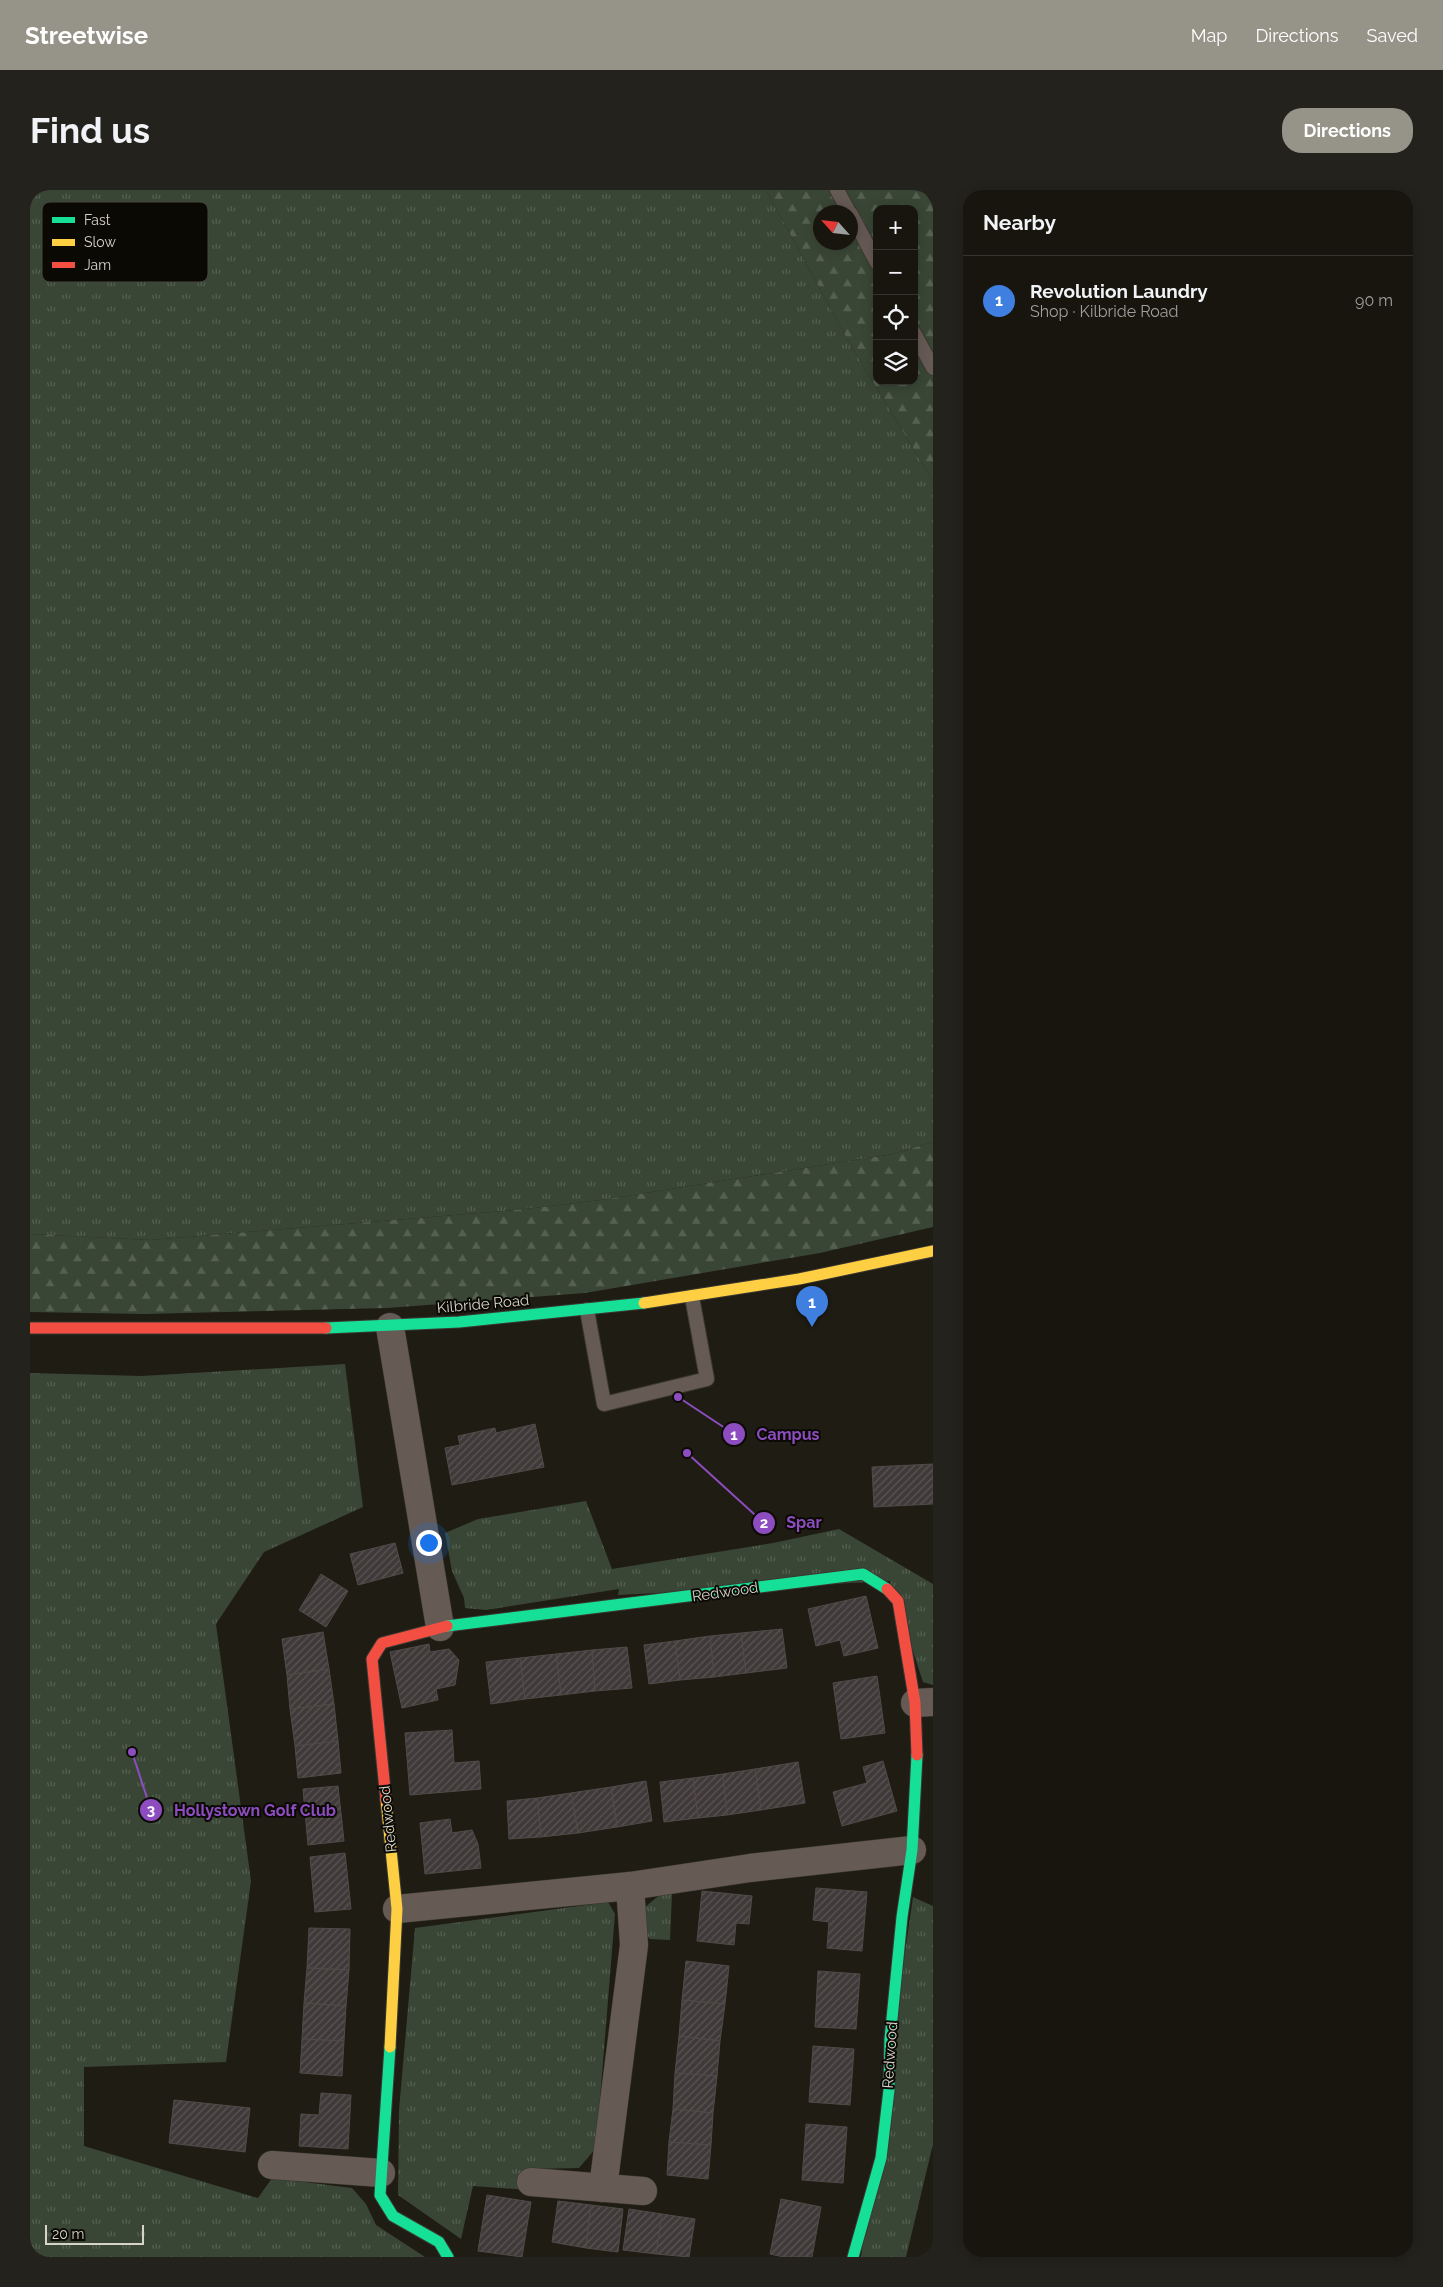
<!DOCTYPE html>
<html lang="en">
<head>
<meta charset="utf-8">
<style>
  :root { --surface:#17150e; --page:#24221c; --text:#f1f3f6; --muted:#9e9f9e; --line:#36342e; --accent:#969389 }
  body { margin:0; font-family:Raleway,sans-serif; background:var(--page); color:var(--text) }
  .controls { position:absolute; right:15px; top:15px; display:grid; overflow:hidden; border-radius:10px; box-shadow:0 2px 12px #0003 }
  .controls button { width:45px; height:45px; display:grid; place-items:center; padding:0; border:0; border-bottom:1px solid var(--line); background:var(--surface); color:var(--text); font:25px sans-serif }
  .compass { position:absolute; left:783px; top:15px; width:45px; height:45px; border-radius:50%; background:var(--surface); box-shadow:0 2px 12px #0003; rotate:297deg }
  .scale { position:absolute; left:15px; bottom:12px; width:99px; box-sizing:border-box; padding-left:5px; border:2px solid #d6d3c8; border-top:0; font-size:14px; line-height:18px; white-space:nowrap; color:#d6d3c8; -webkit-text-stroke:4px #0b0904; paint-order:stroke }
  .you { position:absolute; left:398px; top:1352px; width:18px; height:18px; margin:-12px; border:4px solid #fff; border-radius:50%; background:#1a73e8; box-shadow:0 0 0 8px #1a73e833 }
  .badge { display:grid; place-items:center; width:32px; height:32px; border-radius:50%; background:var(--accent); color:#fff; font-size:16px; font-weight:700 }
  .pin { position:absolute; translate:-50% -41px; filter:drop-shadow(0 1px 2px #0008) }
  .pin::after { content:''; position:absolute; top:26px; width:18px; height:15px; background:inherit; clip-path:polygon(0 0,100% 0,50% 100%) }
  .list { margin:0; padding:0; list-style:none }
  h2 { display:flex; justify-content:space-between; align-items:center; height:65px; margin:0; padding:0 20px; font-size:21px }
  h2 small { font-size:16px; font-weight:400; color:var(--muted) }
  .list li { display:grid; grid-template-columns:32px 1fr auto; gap:15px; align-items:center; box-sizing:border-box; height:90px; padding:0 20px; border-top:1px solid var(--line) }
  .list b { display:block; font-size:19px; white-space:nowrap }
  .list p { margin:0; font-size:16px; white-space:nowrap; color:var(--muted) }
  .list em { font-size:16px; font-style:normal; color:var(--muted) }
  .icon { flex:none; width:28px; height:28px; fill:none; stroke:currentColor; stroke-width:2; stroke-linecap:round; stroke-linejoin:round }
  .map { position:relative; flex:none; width:903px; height:2067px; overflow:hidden; border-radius:20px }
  header { display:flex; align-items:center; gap:30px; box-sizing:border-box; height:70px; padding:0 25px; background:var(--accent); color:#fff }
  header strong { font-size:24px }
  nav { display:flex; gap:28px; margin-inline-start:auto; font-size:18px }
  .intro { display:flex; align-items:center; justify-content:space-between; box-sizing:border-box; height:120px; padding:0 30px }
  h1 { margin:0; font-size:35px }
  .button { padding:12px 22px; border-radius:20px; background:var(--accent); color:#fff; font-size:18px; font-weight:700 }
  main { display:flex; gap:30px; padding:0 30px }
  aside { flex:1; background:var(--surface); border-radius:20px; box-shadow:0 2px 12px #0003 }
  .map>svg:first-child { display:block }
  .grass { fill:url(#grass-tufts) }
  .forest { fill:url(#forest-firs); fill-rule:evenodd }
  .building { fill:url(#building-hatch); stroke:#504b49 }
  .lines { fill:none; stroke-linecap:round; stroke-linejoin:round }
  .lane-casing { stroke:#3b3831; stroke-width:16 }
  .street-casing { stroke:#3b3831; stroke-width:29 }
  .fast-casing { stroke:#3b3831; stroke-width:13 }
  .slow-casing { stroke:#3b3831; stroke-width:13 }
  .jam-casing { stroke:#3b3831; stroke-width:13 }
  .lane { stroke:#665a54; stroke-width:14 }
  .street { stroke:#665a54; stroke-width:28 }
  .fast { stroke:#16e098; stroke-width:11 }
  .slow { stroke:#ffcf43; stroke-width:11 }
  .jam { stroke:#f24e42; stroke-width:11 }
  .labels { text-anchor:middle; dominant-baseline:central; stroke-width:4; stroke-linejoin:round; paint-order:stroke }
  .street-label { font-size:15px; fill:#d6d3c8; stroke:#0b0904 }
  .key { fill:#0b0904; stroke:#48463f; stroke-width:1 }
  .key-label { font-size:14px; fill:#d6d3c8 }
  .leader { fill:none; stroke:#8d4dc1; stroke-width:2 }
  .callout-dot { fill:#8d4dc1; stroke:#0b0904; stroke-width:2 }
  .mark-label { font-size:15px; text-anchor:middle; font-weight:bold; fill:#fff }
  .callout-label { font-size:16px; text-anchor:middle; font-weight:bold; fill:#8d4dc1; stroke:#0b0904; stroke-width:4; stroke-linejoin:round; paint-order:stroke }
</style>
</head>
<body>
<header>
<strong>Streetwise</strong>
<nav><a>Map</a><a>Directions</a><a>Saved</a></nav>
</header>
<div class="intro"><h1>Find us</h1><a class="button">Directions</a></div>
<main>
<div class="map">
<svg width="903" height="2067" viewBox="0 0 903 2067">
  <defs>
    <pattern id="grass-tufts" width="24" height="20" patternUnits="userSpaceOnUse" patternTransform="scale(1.25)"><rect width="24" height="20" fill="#394635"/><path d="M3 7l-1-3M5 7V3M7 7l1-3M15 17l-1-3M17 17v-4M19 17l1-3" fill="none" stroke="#556051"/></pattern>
    <pattern id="forest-firs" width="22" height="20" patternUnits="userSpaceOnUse" patternTransform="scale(1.25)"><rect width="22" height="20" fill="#394635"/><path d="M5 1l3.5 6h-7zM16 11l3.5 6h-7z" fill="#556051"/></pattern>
    <pattern id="building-hatch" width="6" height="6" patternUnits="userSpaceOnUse" patternTransform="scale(1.25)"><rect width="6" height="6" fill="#403939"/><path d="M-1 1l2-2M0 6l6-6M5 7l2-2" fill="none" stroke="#5b5554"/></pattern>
  </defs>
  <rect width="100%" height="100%" fill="#1f1c13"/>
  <!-- grass -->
  <g class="grass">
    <polygon points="0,0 736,0 820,154 903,291 903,952 863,964 571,1010 486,1020 120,1050 0,1044"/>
    <polygon points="315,1174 333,1317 234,1362 186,1434 221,1691 196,1872 54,1877 54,1956 228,2008 242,1988 322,1998 336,2014 346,2035 395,2067 0,2067 0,1183 112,1186"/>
    <polygon points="556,1311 582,1379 743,1353 809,1339 903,1394 903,1495 893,1492 860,1391 588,1405 589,1399 456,1420 435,1418 434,1408 422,1381 415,1343 448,1329"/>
    <polygon points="631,1704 642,1704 640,1750 620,1749 614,1744 615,1717"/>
    <polygon points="883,1707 903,1716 903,1954 876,2067 831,2067"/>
    <polygon points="578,1712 585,1724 566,1958 549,1978 502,1979 498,2000 443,1996 431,2049 368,2005 369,1920 385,1738"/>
  </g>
  <!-- forest -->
  <g class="forest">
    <path d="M736,0H893L903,15V291L820,154ZM847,19H884V191H847ZM791,22H821V52H791Z"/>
    <polygon points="903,952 903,1037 790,1063 555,1103 357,1118 114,1124 0,1122 0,1044 120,1050 486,1020 571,1010 863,964"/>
  </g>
  <!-- building -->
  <g class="building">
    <polygon points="505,1234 514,1277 422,1295 415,1258 430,1255 428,1246 465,1238 466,1243"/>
    <polygon points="903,1274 903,1314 844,1317 842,1277"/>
    <polygon points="365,1353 373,1383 328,1395 320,1364"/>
    <polygon points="291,1384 318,1401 296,1437 269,1420"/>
    <polygon points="836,1406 848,1458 814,1466 810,1450 786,1456 778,1419"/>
    <polygon points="752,1439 757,1478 716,1483 711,1443"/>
    <polygon points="293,1442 299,1479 257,1485 252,1449"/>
    <polygon points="711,1443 716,1483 684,1487 680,1446"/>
    <polygon points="680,1446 684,1487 650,1490 645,1451"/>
    <polygon points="645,1451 650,1490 619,1494 614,1455"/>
    <polygon points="399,1454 400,1462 419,1459 429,1470 425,1495 406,1499 408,1510 372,1518 360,1462"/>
    <polygon points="597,1457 602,1498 565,1501 562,1460"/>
    <polygon points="562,1460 565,1501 531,1505 526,1464"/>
    <polygon points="526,1464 531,1505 495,1509 490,1468"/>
    <polygon points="490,1468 495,1509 461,1514 456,1472"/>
    <polygon points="299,1479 304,1514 260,1519 257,1485"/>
    <polygon points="847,1486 855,1543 811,1549 803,1493"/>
    <polygon points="304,1514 308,1551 265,1556 260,1519"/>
    <polygon points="422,1540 424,1573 449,1571 451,1599 380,1605 375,1543"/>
    <polygon points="308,1551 311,1583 268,1588 265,1556"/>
    <polygon points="853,1571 867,1621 812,1636 803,1602 837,1593 833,1577"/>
    <polygon points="768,1572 775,1613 731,1620 725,1579"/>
    <polygon points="725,1579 731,1620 697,1625 693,1584"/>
    <polygon points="693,1584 697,1625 668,1628 663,1588"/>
    <polygon points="663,1588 668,1628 634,1632 630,1592"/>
    <polygon points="616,1591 622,1631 587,1637 581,1597"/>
    <polygon points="308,1596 314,1651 278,1655 273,1599"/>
    <polygon points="581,1597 587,1637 548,1643 541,1603"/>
    <polygon points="541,1603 548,1643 511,1647 507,1608"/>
    <polygon points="507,1608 511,1647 479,1649 477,1611"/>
    <polygon points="420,1629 422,1643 442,1640 448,1654 451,1678 395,1684 390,1633"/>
    <polygon points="315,1663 321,1719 285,1722 280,1667"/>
    <polygon points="786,1698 837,1702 832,1761 797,1758 799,1732 783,1730"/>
    <polygon points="672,1701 722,1706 719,1734 706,1733 704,1755 667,1751"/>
    <polygon points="279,1738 320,1739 319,1780 277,1778"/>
    <polygon points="656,1771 699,1776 695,1814 652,1810"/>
    <polygon points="277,1778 319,1780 316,1816 274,1813"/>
    <polygon points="788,1781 830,1784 826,1839 785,1837"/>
    <polygon points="652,1810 695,1814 690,1851 649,1846"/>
    <polygon points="274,1813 316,1816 314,1851 272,1849"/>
    <polygon points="649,1846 690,1851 687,1886 645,1883"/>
    <polygon points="272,1849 314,1851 312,1886 270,1883"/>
    <polygon points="783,1856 824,1859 820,1915 779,1912"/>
    <polygon points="645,1883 687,1886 683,1923 643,1919"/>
    <polygon points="291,1903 321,1905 318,1959 269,1956 271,1924 289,1925"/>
    <polygon points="144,1910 220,1918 215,1962 139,1953"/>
    <polygon points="643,1919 683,1923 681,1955 639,1952"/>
    <polygon points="776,1934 817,1937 813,1993 772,1990"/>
    <polygon points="639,1952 681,1955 678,1989 637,1985"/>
    <polygon points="457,2005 501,2012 492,2067 448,2061"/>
    <polygon points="751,2009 791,2017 782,2067 754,2067 740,2064"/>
    <polygon points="528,2011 561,2015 556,2058 522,2052"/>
    <polygon points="561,2015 593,2019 588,2062 556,2058"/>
    <polygon points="599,2019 632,2024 626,2064 593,2060"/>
    <polygon points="632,2024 665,2029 659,2067 626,2064"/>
  </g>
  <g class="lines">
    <defs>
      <g id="lane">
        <polyline points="807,0 819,22"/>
        <polyline points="821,24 847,73"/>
        <polyline points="884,143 903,178"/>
        <polyline points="557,1120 574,1214 677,1189 662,1107"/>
      </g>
      <g id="street">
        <polyline points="360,1137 410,1437"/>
        <polyline points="885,1513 903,1512"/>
        <polyline points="367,1719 600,1696 720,1678 882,1660"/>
        <polyline points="242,1975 351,1983"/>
        <polyline points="501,1992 613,2001"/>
        <polyline points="573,1998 604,1755 600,1696"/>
      </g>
      <g id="fast">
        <polyline points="296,1138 429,1132 614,1113"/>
        <polyline points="417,1436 833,1384 857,1399"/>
        <polyline points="360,1857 350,2005 363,2026 409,2052 418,2067"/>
        <polyline points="823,2067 851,1968 859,1900 860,1849 872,1727 882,1660 887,1565"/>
      </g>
      <g id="slow">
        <polyline points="614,1113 769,1089 903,1061"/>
        <polyline points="356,1610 367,1719 360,1857"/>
      </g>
      <g id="jam">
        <polyline points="0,1138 296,1138"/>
        <polyline points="857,1399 868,1411 885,1513 887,1565"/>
        <polyline points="356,1610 342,1469 352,1453 417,1436"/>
      </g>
    </defs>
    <!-- lane casing -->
    <use href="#lane" class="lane-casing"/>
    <!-- street casing -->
    <use href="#street" class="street-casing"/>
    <!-- fast casing -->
    <use href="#fast" class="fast-casing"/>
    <!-- slow casing -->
    <use href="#slow" class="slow-casing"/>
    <!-- jam casing -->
    <use href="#jam" class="jam-casing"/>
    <!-- lane -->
    <use href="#lane" class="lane"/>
    <!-- street -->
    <use href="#street" class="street"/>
    <!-- fast -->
    <use href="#fast" class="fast"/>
    <!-- slow -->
    <use href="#slow" class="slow"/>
    <!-- jam -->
    <use href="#jam" class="jam"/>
  </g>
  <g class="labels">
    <!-- street labels -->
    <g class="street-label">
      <text transform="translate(453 1114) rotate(-5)">Kilbride Road</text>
      <text transform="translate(695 1402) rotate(-8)">Redwood</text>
      <text transform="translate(358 1629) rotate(-96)">Redwood</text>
      <text transform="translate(860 1865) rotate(-86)">Redwood</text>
    </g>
  </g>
  <!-- legend -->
  <rect x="12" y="12" width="166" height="80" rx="8" class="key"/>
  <rect x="22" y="27" width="23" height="6" fill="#16e098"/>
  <rect x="22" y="49" width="23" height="7" fill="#ffcf43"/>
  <rect x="22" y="72" width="23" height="6" fill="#f24e42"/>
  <g class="key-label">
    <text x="54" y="35">Fast</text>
    <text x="54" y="57">Slow</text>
    <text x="54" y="80">Jam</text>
  </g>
  <!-- callouts -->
  <path class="leader" d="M648 1207L704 1244M657 1263L734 1333M102 1562L121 1620"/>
  <g class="callout-dot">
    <circle cx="648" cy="1207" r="5"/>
    <circle cx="657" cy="1263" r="5"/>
    <circle cx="102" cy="1562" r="5"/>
    <circle cx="704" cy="1244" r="12"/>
    <circle cx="734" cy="1333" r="12"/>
    <circle cx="121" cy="1620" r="12"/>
  </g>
  <g class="mark-label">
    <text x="704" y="1250">1</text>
    <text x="734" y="1338">2</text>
    <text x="121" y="1625">3</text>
  </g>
  <g class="callout-label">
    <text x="758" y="1250">Campus</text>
    <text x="774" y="1338">Spar</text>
    <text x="225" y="1626">Hollystown Golf Club</text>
  </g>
</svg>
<div class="controls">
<button>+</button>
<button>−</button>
<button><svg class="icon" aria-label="locate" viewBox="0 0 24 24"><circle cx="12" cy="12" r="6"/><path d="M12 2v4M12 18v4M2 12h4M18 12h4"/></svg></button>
<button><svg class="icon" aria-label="layers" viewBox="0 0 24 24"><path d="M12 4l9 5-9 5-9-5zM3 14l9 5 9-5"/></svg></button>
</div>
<svg class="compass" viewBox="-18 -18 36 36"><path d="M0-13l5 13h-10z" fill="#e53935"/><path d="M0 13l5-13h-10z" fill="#9e9f9e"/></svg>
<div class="scale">20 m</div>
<div class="you"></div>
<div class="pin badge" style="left:782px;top:1137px;background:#3f7fe0">1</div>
</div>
<aside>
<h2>Nearby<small></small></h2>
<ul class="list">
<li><span class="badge" style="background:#3f7fe0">1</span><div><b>Revolution Laundry</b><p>Shop · Kilbride Road</p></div><em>90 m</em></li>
</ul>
</aside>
</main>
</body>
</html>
